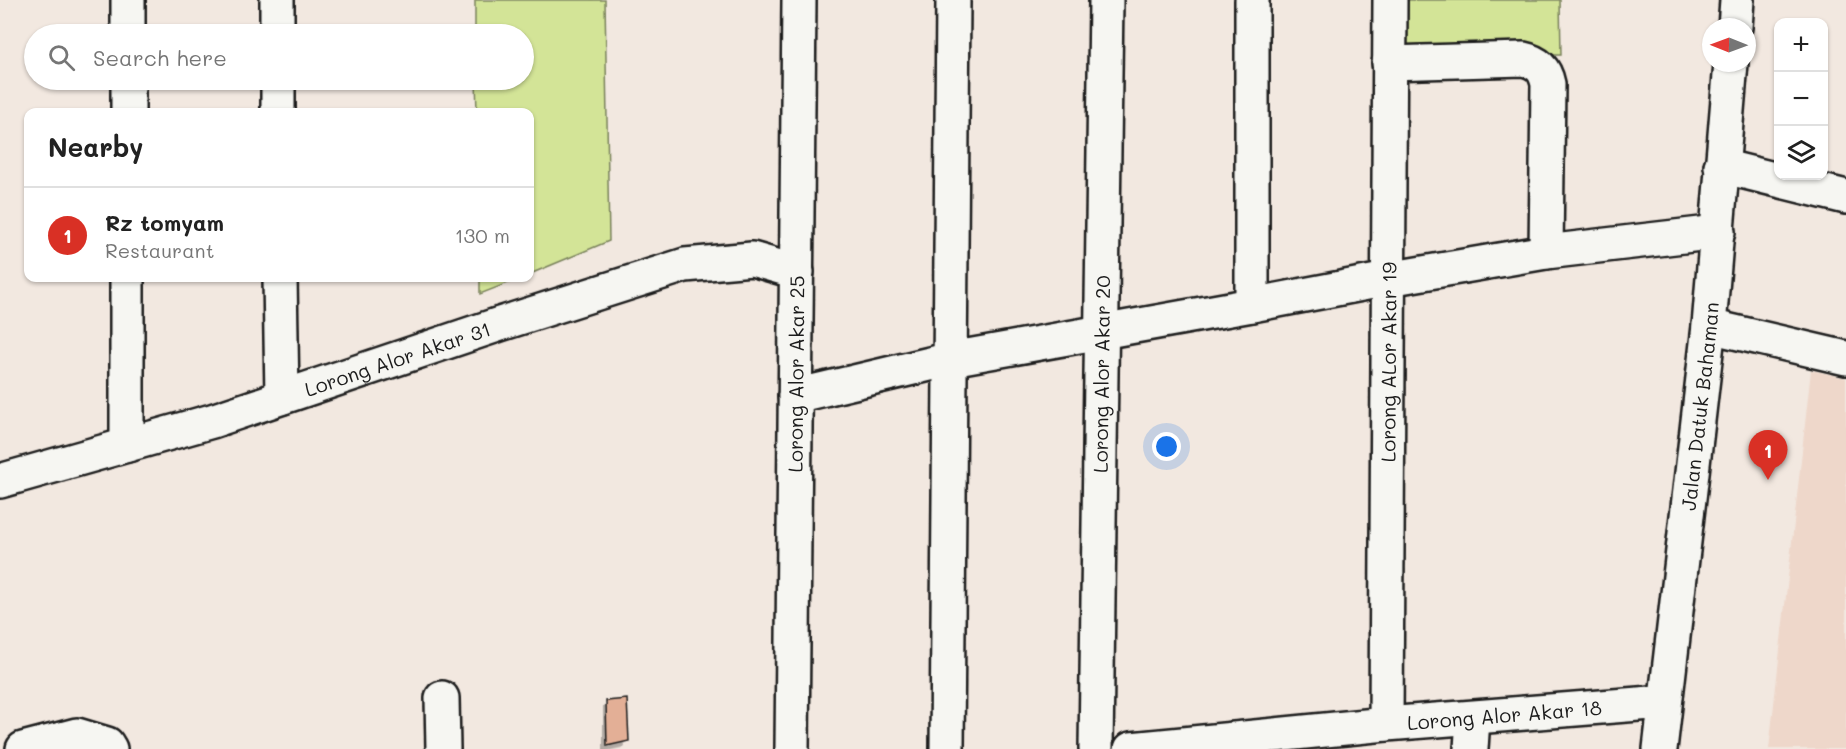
<!DOCTYPE html>
<html lang="en">
<head>
<meta charset="utf-8">
<style>
  :root { --surface:#fff; --page:#f6f6f6; --text:#222; --muted:#767676; --line:#e0e0e0; --accent:#d93025 }
  body { margin:0; font-family:Mali,sans-serif; background:var(--page); color:var(--text) }
  .controls { position:absolute; right:18px; top:18px; display:grid; overflow:hidden; border-radius:12px; box-shadow:0 2px 4px #0004 }
  .controls button { width:54px; height:54px; display:grid; place-items:center; padding:0; border:0; border-bottom:2px solid var(--line); background:var(--surface); color:var(--text); font:30px sans-serif }
  .compass { position:absolute; left:1702px; top:18px; width:54px; height:54px; border-radius:50%; background:var(--surface); box-shadow:0 2px 4px #0004; rotate:271deg }
  .you { position:absolute; left:1167px; top:447px; width:21px; height:21px; margin:-15px; border:4px solid #fff; border-radius:50%; background:#1a73e8; box-shadow:0 0 0 9px #1a73e833 }
  .badge { display:grid; place-items:center; width:39px; height:39px; border-radius:50%; background:var(--accent); color:#fff; font-size:20px; font-weight:700 }
  .pin { position:absolute; translate:-50% -50px; filter:drop-shadow(0 2px 3px #0008) }
  .pin::after { content:''; position:absolute; top:32px; width:21px; height:18px; background:inherit; clip-path:polygon(0 0,100% 0,50% 100%) }
  .list { margin:0; padding:0; list-style:none }
  h2 { display:flex; justify-content:space-between; align-items:center; height:78px; margin:0; padding:0 24px; font-size:26px }
  h2 small { font-size:20px; font-weight:400; color:var(--muted) }
  .list li { display:grid; grid-template-columns:39px 1fr auto; gap:18px; align-items:center; box-sizing:border-box; height:96px; padding:0 24px; border-top:2px solid var(--line) }
  .list b { display:block; font-size:22px; white-space:nowrap }
  .list p { margin:0; font-size:20px; white-space:nowrap; color:var(--muted) }
  .list em { font-size:20px; font-style:normal; color:var(--muted) }
  .icon { flex:none; width:33px; height:33px; fill:none; stroke:currentColor; stroke-width:2; stroke-linecap:round; stroke-linejoin:round }
  .map { position:relative; flex:none; width:1846px; height:749px; overflow:hidden }
  .search { position:absolute; background:var(--surface); box-shadow:0 2px 4px #0004; left:24px; top:24px; width:510px; height:66px; display:flex; align-items:center; gap:15px; box-sizing:border-box; padding:0 21px; border-radius:33px; color:var(--muted); font-size:22px }
  .panel { position:absolute; background:var(--surface); box-shadow:0 2px 4px #0004; left:24px; top:108px; width:510px; height:174px; border-radius:12px }
  .map>svg:first-child { display:block }
  .built { fill:#eed7ca }
  .green { fill:#d3e497; stroke:#78805a; stroke-width:1.5 }
  .building { fill:#e3af96; stroke:#1c1c1c; stroke-width:1.5; filter:url(#shadow) }
  .lines { fill:none; stroke-linecap:round; stroke-linejoin:round }
  .minor-casing { stroke:#1c1c1c; stroke-width:38 }
  .minor { stroke:#f6f6f2; stroke-width:33 }
  .labels { text-anchor:middle; dominant-baseline:central; stroke-width:4.5; stroke-linejoin:round; paint-order:stroke }
  .street-label { font-size:20px; fill:#1c1c1c; stroke:#f6f6f2 }
</style>
</head>
<body>
<div class="map">
<svg width="1846" height="749" viewBox="0 0 1846 749">
  <defs>
    <filter id="shadow"><feDropShadow dx="-5.5" dy="5.5" stdDeviation="0" flood-color="#0004"/></filter>
  </defs>
  <rect width="100%" height="100%" fill="#f2e8e0"/>
  <filter id="ink" filterUnits="userSpaceOnUse"><feTurbulence type="fractalNoise" baseFrequency=".0167" numOctaves="2"/><feDisplacementMap in="SourceGraphic" scale="12" xChannelSelector="R" yChannelSelector="G"/><feConvolveMatrix kernelMatrix="1 2 1 2 8 2 1 2 1" color-interpolation-filters="sRGB"/></filter>
  <g filter="url(#ink)">
    <!-- built -->
    <polygon class="built" points="1811,370 1846,378 1846,749 1769,749"/>
    <!-- green -->
    <g class="green">
      <polygon points="475,0 605,0 609,241 530,274 530,112 477,112 476,80 524,80 524,34 475,34"/>
      <polygon points="1399,0 1560,0 1561,55 1398,55"/>
      <polygon points="480,278 521,278 480,294"/>
    </g>
    <!-- building -->
    <polygon class="building" points="627,699 629,741 607,746 606,701"/>
    <g class="lines">
      <defs>
        <g id="minor">
          <polyline points="277,0 277,34"/>
          <polyline points="1252,0 1252,305"/>
          <polyline points="1735,27 1737,0"/>
          <polyline points="128,34 128,0"/>
          <path d="M1389,63L1523,59C1538,62 1545,69 1548,84L1546,252"/>
          <polyline points="278,80 278,112"/>
          <polyline points="128,112 128,80"/>
          <polyline points="1721,166 1846,197"/>
          <polyline points="280,278 282,397"/>
          <polyline points="1709,326 1846,358"/>
          <polyline points="795,396 951,359 1252,305 1388,279 1546,252 1718,232"/>
          <polyline points="127,445 127,278"/>
          <path id="s1" d="M0,481L212,421L500,324L685,265L752,259L797,272"/>
          <polyline points="442,698 443,749"/>
          <path id="s2" d="M1386,724L1390,0"/>
          <polyline points="23,749 77,735 107,744 110,749"/>
          <path id="s3" d="M792,749L799,0"/>
          <polyline points="947,749 953,0"/>
          <path id="s4" d="M1096,749L1106,0"/>
          <path id="s5" d="M1131,749L1386,724L1664,702"/>
          <polyline points="1471,749 1473,718"/>
          <path id="s6" d="M1660,749L1709,326L1731,63"/>
        </g>
      </defs>
      <!-- minor casing -->
      <use href="#minor" class="minor-casing"/>
      <!-- minor -->
      <use href="#minor" class="minor"/>
    </g>
  </g>
  <g class="labels">
    <!-- street labels -->
    <g class="street-label">
      <text stroke="none"><textPath href="#s1" startOffset="416">Lorong Alor Akar 31</textPath></text>
      <text stroke="none"><textPath href="#s2" startOffset="362">Lorong ALor Akar 19</textPath></text>
      <text stroke="none"><textPath href="#s3" startOffset="375">Lorong Alor Akar 25</textPath></text>
      <text stroke="none"><textPath href="#s4" startOffset="375">Lorong Alor Akar 20</textPath></text>
      <text stroke="none"><textPath href="#s6" startOffset="345">Jalan Datuk Bahaman</textPath></text>
      <text stroke="none"><textPath href="#s5" startOffset="375">Lorong Alor Akar 18</textPath></text>
    </g>
  </g>
</svg>
<div class="controls">
<button>+</button>
<button>−</button>
<button><svg class="icon" aria-label="layers" viewBox="0 0 24 24"><path d="M12 4l9 5-9 5-9-5zM3 14l9 5 9-5"/></svg></button>
</div>
<svg class="compass" viewBox="-18 -18 36 36"><path d="M0-13l5 13h-10z" fill="#e53935"/><path d="M0 13l5-13h-10z" fill="#767676"/></svg>
<div class="you"></div>
<div class="pin badge" style="left:1768px;top:480px">1</div>
<div class="search"><svg class="icon" aria-label="search" viewBox="0 0 24 24"><circle cx="10" cy="10" r="6"/><path d="M15 15l6 6"/></svg>Search here</div>
<section class="panel">
<h2>Nearby<small></small></h2>
<ul class="list">
<li><span class="badge">1</span><div><b>Rz tomyam</b><p>Restaurant</p></div><em>130 m</em></li>
</ul>
</section>
</div>
</body>
</html>
